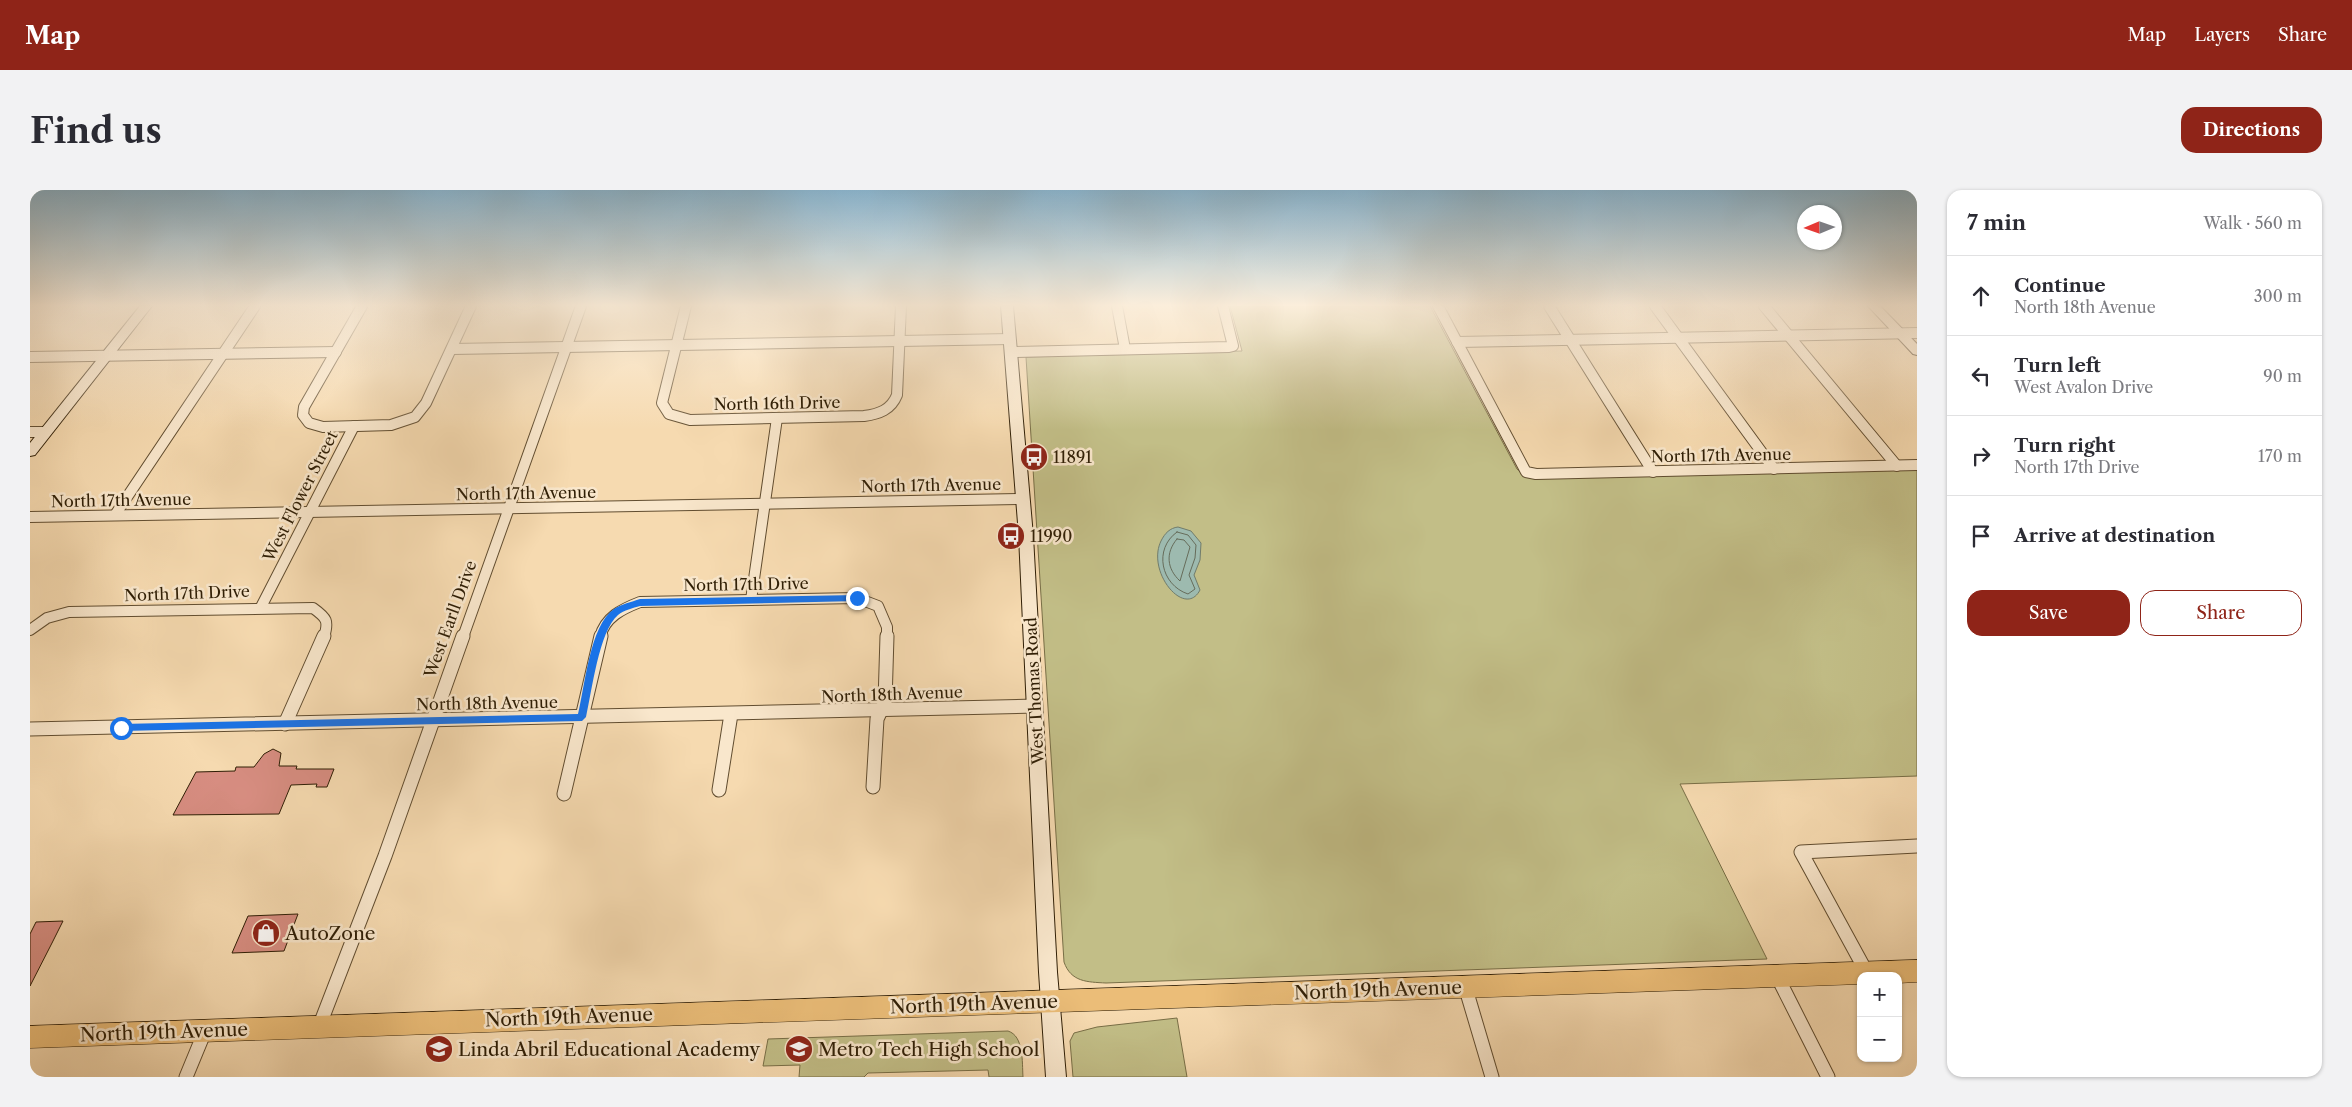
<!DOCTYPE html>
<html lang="en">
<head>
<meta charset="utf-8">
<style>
  :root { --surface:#fff; --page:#f2f2f3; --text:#2b2b33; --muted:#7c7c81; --line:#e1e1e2; --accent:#8f2418 }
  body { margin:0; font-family:"Libre Caslon Text",serif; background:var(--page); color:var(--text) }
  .controls { position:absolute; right:15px; bottom:15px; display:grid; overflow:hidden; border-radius:10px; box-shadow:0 1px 4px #0004 }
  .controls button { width:45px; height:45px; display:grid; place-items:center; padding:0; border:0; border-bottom:1px solid var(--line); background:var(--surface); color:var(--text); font:25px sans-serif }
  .compass { position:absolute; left:1767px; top:15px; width:45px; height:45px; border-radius:50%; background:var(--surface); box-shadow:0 1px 4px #0004; rotate:268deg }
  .stop { position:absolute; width:15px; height:15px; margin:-11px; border:4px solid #1a73e8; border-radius:50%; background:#fff }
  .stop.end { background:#1a73e8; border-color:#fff; box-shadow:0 1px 5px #0008 }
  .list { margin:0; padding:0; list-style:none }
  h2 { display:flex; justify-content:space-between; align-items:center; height:65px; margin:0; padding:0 20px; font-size:21px }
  h2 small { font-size:16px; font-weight:400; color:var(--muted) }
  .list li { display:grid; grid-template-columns:32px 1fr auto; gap:15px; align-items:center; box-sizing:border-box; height:80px; padding:0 20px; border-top:1px solid var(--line) }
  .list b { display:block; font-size:19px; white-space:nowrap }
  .list p { margin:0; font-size:16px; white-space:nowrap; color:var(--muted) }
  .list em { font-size:16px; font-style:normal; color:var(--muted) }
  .actions { display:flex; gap:10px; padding:15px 20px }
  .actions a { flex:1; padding:11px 0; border:1px solid var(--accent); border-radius:15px; text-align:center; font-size:18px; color:var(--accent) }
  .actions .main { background:var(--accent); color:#fff }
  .icon { flex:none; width:28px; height:28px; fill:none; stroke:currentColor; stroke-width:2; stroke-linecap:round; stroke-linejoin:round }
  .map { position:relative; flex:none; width:1887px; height:887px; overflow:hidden; border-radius:15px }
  header { display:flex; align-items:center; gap:30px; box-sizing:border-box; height:70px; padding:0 25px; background:var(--accent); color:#fff }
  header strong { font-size:24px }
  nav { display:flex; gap:28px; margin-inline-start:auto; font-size:18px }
  .intro { display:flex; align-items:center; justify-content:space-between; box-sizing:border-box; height:120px; padding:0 30px }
  h1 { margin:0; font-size:35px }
  .button { padding:12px 22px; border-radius:15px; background:var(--accent); color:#fff; font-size:18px; font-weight:700 }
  main { display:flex; gap:30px; padding:0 30px }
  aside { flex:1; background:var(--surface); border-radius:15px; box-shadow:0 1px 4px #0004 }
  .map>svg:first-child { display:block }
  .green { fill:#c2be87; stroke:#786e46 }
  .water { fill:#9dbaaf; stroke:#717c6b }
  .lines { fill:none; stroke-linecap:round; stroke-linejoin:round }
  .shore { stroke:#666c5a; stroke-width:1 }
  .building { fill:#d78d81; stroke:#2f1e05 }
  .street-far1-casing { stroke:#614d30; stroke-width:12 }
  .street-casing { stroke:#614d30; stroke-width:15 }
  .secondary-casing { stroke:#2f1e05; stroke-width:2 }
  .primary-casing { stroke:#2f1e05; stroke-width:1 }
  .street-far1 { stroke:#f9e7cc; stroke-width:10 }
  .street { stroke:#f9e7cc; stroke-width:13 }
  .secondary { fill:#f9e7cc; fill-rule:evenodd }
  .primary { fill:#ebbd78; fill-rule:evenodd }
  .route { fill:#1a73e8 }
  .labels { text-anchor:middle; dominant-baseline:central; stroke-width:5; stroke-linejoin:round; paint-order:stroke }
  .street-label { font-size:16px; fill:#2f1e05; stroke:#f9e7cc }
  .poi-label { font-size:16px; fill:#2f1e05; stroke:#f9e7cc; text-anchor:start }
  .near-poi-label { font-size:19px; fill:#2f1e05; stroke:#f9e7cc; text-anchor:start }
  .near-street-label { font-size:19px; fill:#2f1e05; stroke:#f9e7cc }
</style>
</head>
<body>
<header>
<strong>Map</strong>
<nav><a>Map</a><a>Layers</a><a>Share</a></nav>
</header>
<div class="intro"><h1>Find us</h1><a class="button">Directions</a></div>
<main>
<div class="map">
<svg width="1887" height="887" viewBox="0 0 1887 887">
  <rect width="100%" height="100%" fill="#f6dab0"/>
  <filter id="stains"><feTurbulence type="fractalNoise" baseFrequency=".004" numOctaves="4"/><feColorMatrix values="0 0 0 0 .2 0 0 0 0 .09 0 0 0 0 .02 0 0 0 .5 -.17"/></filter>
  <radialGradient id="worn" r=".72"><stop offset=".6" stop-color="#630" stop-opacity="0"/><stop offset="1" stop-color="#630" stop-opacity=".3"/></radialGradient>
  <!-- green -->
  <g class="green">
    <path d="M1200,116H1400L1487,279L1496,286L1887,280V586L1650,594L1737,769L1076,793C1057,792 1041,792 1034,772L996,167L1212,161Z"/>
    <polygon points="1147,828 1157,887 1043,887 1040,851 1044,843 1067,837"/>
    <path d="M978,841C994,846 992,872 993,887H959L958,880L838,883L834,887H769L770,875L733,876L738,849Z"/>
  </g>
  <!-- water -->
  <path class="water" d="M1148,337L1161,341L1171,353L1170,370L1164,385L1170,400C1155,429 1116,382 1131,351C1135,343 1140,338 1148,337Z"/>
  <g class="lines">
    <!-- shore -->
    <g class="shore">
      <path d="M1147,342L1158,345L1166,355L1165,368L1159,385L1165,399L1158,404C1131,395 1123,359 1147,342Z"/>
      <path d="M1147,349L1154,350L1160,357L1150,391C1137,379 1135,363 1147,349Z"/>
    </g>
  </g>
  <!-- building -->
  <g class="building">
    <polygon points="243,559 251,563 249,576 267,576 266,579 304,579 297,597 286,597 287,594 261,595 249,624 143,625 166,582 205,581 206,577 224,577 234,564"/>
    <polygon points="268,724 254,761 202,763 218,726"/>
    <polygon points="33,731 22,753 0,796 0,744 6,732"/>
  </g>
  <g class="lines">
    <defs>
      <g id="street-far1">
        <polyline points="332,116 274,217 273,225 279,233 293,237 361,235 385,227 396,213 441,116"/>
        <path d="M656,116L632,213L639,224L660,230L834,226C849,224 861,220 867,205L871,116"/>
        <polyline points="1087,116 1095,159"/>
        <polyline points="1408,116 1496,282 1506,284 1887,275"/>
        <polyline points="1519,116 1623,282"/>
        <polyline points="1625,116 1744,279"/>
        <polyline points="1734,116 1867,276"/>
        <polyline points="1427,152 1887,143"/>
        <polyline points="422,159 980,149"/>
        <polyline points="981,162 1199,157 1203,156 1193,116"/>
        <polyline points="0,167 306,162"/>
        <polyline points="0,242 16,242"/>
        <polyline points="85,325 225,116"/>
        <polyline points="0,327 993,309"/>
        <polyline points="721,410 747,228"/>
        <polyline points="231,417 324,236"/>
        <path d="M0,440L17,428L39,422L283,418C297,428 299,431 294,447"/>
        <polyline points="433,447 551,116"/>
        <path d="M570,447C575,427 592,419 610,412L827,408L848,416L857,437V447"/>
      </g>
      <g id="street">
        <polyline points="255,534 294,446"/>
        <polyline points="0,539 1005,516"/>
        <polyline points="843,597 847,529 855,512 857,446"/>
        <polyline points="689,600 701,524"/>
        <polyline points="534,604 571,446"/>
        <polyline points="1837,783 1771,662 1887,656"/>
        <polyline points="1747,786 1798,887"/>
        <polyline points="1435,796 1462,887"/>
        <polyline points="289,837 355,666 433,446"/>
        <polyline points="156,887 175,841"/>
      </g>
      <g id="secondary">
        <polygon points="110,116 122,116 5,265 0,266 0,253"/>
        <polygon points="971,116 983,116 1003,346 1027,782 1036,887 1016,887 1009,782 989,346"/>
        <polygon points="1838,116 1850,116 1887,154 1887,165 1883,164"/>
      </g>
      <polygon id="primary" points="1887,770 1887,792 1868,793 1868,786 1831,786 1831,794 0,858 0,836"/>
    </defs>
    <!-- street-far1 casing -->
    <use href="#street-far1" class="street-far1-casing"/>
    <!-- street casing -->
    <use href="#street" class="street-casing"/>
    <!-- secondary casing -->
    <use href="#secondary" class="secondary-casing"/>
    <!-- primary casing -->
    <use href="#primary" class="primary-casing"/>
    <!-- street-far1 -->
    <use href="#street-far1" class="street-far1"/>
    <!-- street -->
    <use href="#street" class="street"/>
    <!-- secondary -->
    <use href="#secondary" class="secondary"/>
    <!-- primary -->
    <use href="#primary" class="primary"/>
  </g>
  <!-- sky -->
  <linearGradient id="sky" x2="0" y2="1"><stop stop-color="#8ab6d1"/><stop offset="0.48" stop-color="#fbeedb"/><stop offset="1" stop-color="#fbeedb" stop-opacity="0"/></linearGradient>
  <rect width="1887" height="240" fill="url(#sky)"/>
  <!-- route -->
  <path class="route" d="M827,405L831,408L827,411L610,416C603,418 594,420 588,425C569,441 562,501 556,527L552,531L91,541L87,538L91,534L548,524C555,496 560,435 584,419C592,414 601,412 610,409Z"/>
  <!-- icons -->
  <defs>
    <symbol id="bus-disc" viewBox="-11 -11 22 22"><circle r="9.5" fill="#8f2418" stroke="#f9e7cc"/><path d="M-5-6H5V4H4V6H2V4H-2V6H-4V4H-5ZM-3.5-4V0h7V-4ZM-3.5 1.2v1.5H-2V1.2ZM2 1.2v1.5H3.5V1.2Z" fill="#fff"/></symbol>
    <symbol id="shop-disc" viewBox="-11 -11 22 22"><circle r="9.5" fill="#8f2418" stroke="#f9e7cc"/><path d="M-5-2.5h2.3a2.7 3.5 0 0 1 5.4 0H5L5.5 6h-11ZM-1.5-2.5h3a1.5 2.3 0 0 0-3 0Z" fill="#fff"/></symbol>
    <symbol id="school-disc" viewBox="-11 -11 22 22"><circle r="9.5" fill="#8f2418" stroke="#f9e7cc"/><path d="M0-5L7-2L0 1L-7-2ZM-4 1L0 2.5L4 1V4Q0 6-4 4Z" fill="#fff"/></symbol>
  </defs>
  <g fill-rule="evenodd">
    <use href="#bus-disc" x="988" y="251" width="32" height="32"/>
    <use href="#bus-disc" x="965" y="330" width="32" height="32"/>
    <use href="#shop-disc" x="220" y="727" width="32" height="32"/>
    <use href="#school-disc" x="393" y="843" width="32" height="32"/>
    <use href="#school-disc" x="753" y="843" width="32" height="32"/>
  </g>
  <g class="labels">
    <!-- street labels -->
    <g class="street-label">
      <text transform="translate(747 213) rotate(-1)">North 16th Drive</text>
      <text transform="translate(1691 265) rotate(-1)">North 17th Avenue</text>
      <text transform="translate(901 295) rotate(-1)">North 17th Avenue</text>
      <text transform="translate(496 303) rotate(-1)">North 17th Avenue</text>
      <text transform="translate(270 306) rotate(-63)">West Flower Street</text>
      <text transform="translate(91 310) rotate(-1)">North 17th Avenue</text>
      <text transform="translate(716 394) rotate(-1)">North 17th Drive</text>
      <text transform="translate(157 403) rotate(-2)">North 17th Drive</text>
      <text transform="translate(420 429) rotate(-70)">West Earll Drive</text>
      <text transform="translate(1004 501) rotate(-93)">West Thomas Road</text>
      <text transform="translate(862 504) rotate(-2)">North 18th Avenue</text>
      <text transform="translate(457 513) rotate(-1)">North 18th Avenue</text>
    </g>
    <!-- poi labels -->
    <g class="poi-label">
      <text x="1023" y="267">11891</text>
      <text x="1000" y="346">11990</text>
    </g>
    <!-- near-poi labels -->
    <g class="near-poi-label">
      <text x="255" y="743">AutoZone</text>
      <text x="428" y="859">Linda Abril Educational Academy</text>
      <text x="788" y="859">Metro Tech High School</text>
    </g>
    <!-- near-street labels -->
    <g class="near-street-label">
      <text transform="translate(1348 800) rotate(-2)">North 19th Avenue</text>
      <text transform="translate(944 814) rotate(-2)">North 19th Avenue</text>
      <text transform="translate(539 827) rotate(-2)">North 19th Avenue</text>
      <text transform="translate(134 842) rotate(-2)">North 19th Avenue</text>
    </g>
  </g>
  <rect width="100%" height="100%" filter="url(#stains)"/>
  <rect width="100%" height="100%" fill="url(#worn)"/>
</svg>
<div class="controls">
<button>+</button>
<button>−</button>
</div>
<svg class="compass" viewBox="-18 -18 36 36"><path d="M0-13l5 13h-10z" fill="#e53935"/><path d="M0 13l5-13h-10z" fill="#7c7c81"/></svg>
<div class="stop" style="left:91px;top:538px"></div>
<div class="stop end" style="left:827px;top:408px"></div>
</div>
<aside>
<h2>7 min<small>Walk · 560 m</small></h2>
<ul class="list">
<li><svg class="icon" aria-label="ahead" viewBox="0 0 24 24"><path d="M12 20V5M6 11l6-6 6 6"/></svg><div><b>Continue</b><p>North 18th Avenue</p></div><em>300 m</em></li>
<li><svg class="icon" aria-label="left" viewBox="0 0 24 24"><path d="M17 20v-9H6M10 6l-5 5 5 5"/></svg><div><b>Turn left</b><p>West Avalon Drive</p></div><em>90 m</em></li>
<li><svg class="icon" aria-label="right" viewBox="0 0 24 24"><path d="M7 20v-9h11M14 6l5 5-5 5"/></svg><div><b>Turn right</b><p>North 17th Drive</p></div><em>170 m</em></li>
<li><svg class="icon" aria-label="arrive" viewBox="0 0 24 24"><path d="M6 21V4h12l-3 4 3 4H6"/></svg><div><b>Arrive at destination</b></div></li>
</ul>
<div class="actions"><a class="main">Save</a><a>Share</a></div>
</aside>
</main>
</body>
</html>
